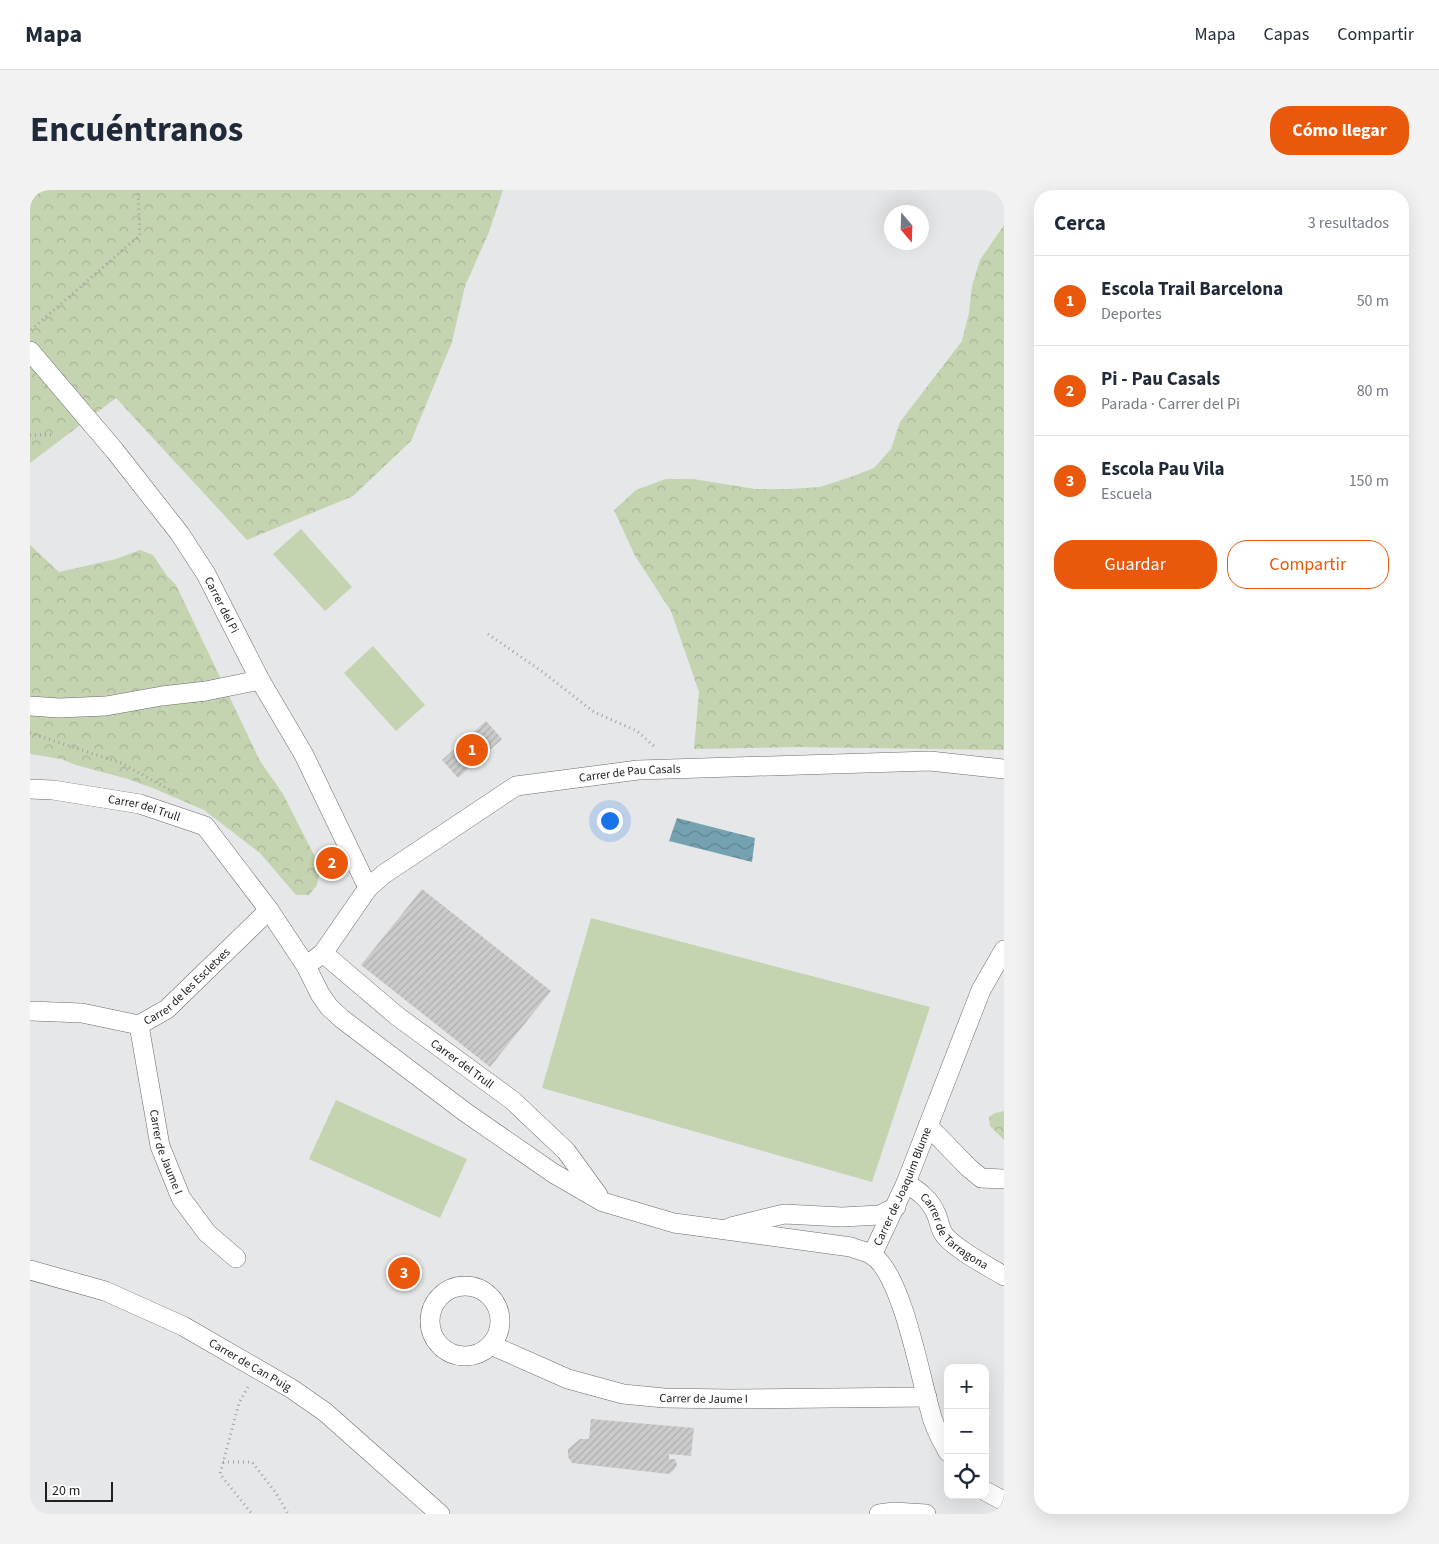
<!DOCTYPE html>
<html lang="es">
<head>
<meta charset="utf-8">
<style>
  :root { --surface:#fff; --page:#f2f2f3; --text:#1f2937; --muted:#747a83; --line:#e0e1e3; --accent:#ea580c }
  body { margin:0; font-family:"Source Sans 3",sans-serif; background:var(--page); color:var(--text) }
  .controls { position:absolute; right:15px; bottom:15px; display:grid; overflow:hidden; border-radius:10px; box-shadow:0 5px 20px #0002 }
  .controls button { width:45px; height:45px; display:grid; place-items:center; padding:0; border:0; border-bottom:1px solid var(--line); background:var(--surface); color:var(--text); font:25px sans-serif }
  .compass { position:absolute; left:854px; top:15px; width:45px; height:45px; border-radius:50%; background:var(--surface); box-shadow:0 5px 20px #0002; rotate:161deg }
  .scale { position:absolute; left:15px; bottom:12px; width:68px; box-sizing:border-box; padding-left:5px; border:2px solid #202021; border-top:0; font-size:14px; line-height:18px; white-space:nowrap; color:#202021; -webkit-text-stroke:4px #fff; paint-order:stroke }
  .you { position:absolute; left:579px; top:630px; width:18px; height:18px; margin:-12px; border:4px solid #fff; border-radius:50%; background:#1a73e8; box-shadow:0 0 0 8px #1a73e833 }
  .badge { display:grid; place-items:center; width:32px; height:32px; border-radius:50%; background:var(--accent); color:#fff; font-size:16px; font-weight:700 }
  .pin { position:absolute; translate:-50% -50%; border:2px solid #fff; box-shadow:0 1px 5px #0006 }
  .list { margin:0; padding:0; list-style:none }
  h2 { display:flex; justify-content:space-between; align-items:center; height:65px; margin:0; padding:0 20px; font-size:21px }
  h2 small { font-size:16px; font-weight:400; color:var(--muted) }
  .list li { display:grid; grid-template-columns:32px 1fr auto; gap:15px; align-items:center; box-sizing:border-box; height:90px; padding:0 20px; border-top:1px solid var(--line) }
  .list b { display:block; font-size:19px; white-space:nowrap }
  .list p { margin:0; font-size:16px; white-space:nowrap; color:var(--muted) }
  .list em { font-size:16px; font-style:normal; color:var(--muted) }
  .actions { display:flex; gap:10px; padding:15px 20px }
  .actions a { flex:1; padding:11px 0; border:1px solid var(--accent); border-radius:20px; text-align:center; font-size:18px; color:var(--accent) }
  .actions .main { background:var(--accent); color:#fff }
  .icon { flex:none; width:28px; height:28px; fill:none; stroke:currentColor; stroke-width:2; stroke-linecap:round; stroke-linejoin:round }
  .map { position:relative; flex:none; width:974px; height:1324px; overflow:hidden; border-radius:20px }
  header { display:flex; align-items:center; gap:30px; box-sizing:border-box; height:70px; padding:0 25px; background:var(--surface); border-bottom:1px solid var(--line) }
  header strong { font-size:24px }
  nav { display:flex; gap:28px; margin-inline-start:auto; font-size:18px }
  .intro { display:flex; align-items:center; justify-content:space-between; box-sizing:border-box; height:120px; padding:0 30px }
  h1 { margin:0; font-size:35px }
  .button { padding:12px 22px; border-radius:20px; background:var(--accent); color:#fff; font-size:18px; font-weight:700 }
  main { display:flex; gap:30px; padding:0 30px }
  aside { flex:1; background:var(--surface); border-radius:20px; box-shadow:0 5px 20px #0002 }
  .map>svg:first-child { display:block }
  .forest { fill:url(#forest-crowns) }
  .pitch { fill:#c4d3b0 }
  .water { fill:url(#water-waves) }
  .building { fill:url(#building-hatch) }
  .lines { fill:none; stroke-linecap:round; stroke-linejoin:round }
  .street-casing { stroke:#6a6b6c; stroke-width:20 }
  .path { stroke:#a0a1a2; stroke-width:3; stroke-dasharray:1 4; stroke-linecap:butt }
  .street { stroke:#fff; stroke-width:19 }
  .labels { text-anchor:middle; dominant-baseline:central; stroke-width:4; stroke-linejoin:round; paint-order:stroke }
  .street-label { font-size:12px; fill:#202021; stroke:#fff }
</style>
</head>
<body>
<header>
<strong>Mapa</strong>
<nav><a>Mapa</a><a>Capas</a><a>Compartir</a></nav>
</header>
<div class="intro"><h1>Encuéntranos</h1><a class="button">Cómo llegar</a></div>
<main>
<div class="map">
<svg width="974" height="1324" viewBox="0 0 974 1324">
  <defs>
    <pattern id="forest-crowns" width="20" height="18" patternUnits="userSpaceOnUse" patternTransform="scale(1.25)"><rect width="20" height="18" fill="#c4d3b0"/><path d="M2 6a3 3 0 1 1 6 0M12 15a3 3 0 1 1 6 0" fill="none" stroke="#a8b597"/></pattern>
    <pattern id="water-waves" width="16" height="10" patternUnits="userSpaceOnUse" patternTransform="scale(1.25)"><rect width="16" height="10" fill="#75a2b1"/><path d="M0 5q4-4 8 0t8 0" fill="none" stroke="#608490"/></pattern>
    <pattern id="building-hatch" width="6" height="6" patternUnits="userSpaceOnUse" patternTransform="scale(1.25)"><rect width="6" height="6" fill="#cccbcc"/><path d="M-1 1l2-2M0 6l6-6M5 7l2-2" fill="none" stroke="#afaeaf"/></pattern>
  </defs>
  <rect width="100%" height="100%" fill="#e6e7e8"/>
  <!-- forest -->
  <g class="forest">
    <polygon points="0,0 473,0 459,42 435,96 422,152 381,251 323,306 217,350 86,208 0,273"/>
    <polygon points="974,35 974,560 767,557 664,559 669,502 641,421 605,366 584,320 606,300 636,289 663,289 725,299 760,299 790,297 818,288 844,278 861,259 870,232 932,151 939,123 942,96 950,70"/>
    <polygon points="0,355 29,382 86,369 110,360 123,365 137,386 146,395 230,571 253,604 286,669 290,680 287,695 279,705 266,705 230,663 174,620 125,599 98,589 46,575 31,569 0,564"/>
    <polygon points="974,921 974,950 960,936 959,927 965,923"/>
  </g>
  <!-- pitch -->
  <g class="pitch">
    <polygon points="271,339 322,397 295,421 243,364"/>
    <polygon points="343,456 395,515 366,541 314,483"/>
    <polygon points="561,728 900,817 842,992 512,898"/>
    <polygon points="306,910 437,969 410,1028 279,969"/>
  </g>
  <!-- water -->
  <polygon class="water" points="647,628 725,648 722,672 639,651"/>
  <!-- building -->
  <g class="building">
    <polygon points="456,531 472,549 428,588 412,570"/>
    <polygon points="392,699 521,801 460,877 331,775"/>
    <polygon points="561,1229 664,1238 661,1266 639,1264 639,1269 645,1269 647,1275 644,1280 639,1284 542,1273 538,1267 538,1259 550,1249 559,1249"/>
  </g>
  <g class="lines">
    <defs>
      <g id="street">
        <path id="s1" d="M0,161L85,261L150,344L176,384L230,490L274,565L338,698"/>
        <polyline points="0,516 29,518 76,516 132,506 176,501 230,490"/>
        <path id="s2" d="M0,599L23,600L110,614L175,636L239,720L276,776L290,804L299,817L312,829L435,922L523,983L573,1012L644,1033L821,1057C827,1060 836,1061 842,1065C872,1084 890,1186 900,1220C903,1234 911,1250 918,1262"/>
        <path id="s3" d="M293,763L367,826L482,910L536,961L568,1005"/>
        <path id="s4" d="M276,776L293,763L338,698L354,684L486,596L608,580L900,571L974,579"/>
        <path id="s5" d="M0,821L52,823L109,835L137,819L239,720"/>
        <path id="s6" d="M109,835L130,956L151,1008L177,1043L206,1068"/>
        <polyline points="898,936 938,977 951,988 974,989"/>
        <path id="s7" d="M876,993C890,1002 901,1010 907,1026C910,1034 910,1041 916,1047C930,1062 956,1075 974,1086"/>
        <polyline points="701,1037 754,1024 812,1027 850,1025 866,1017"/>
        <path id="s8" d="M842,1065L876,993L951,800L974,760"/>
        <path id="s9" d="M0,1080L75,1101L153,1136L262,1199L295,1222L410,1324"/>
        <circle cx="435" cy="1131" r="35"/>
        <path id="s10" d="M461,1155L538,1189L593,1204L634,1208L700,1209L897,1207"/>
        <polyline points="955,1301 974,1311"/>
        <polyline points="849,1324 864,1322 896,1324"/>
      </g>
    </defs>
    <!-- street casing -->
    <use href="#street" class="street-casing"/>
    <!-- path -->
    <g class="path">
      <polyline points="1,140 110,45 108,0"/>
      <polyline points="0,245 25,245"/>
      <polyline points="458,444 510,480 564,522 607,541 626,558"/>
      <polyline points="0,543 91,573 140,600 144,604"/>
      <polyline points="218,1197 209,1213 190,1284 222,1324"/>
      <polyline points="193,1272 222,1272 246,1303 258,1324"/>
    </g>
    <!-- street -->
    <use href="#street" class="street"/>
  </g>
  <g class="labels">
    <!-- street labels -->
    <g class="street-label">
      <text stroke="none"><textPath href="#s1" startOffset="319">Carrer del Pi</textPath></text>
      <text stroke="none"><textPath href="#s4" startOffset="395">Carrer de Pau Casals</textPath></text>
      <text stroke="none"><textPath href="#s2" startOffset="116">Carrer del Trull</textPath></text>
      <text stroke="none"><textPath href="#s5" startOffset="172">Carrer de les Escletxes</textPath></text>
      <text stroke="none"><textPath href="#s3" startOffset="178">Carrer del Trull</textPath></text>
      <text stroke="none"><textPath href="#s6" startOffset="130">Carrer de Jaume I</textPath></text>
      <text stroke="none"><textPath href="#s8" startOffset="75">Carrer de Joaquim Blume</textPath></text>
      <text stroke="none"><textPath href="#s7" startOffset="70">Carrer de Tarragona</textPath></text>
      <text stroke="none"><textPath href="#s9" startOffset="241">Carrer de Can Puig</textPath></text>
      <text stroke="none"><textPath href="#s10" startOffset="222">Carrer de Jaume I</textPath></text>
    </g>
  </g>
</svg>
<div class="controls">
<button>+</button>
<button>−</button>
<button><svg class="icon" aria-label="locate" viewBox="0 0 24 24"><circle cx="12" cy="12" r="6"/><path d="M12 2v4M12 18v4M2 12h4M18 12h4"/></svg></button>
</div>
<svg class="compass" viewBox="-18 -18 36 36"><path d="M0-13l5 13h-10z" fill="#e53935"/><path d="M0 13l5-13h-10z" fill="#747a83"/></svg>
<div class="scale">20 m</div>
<div class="you"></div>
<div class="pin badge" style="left:442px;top:560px">1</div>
<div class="pin badge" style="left:302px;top:673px">2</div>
<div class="pin badge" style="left:374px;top:1083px">3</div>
</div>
<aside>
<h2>Cerca<small>3 resultados</small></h2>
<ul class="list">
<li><span class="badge">1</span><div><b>Escola Trail Barcelona</b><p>Deportes</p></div><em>50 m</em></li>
<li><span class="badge">2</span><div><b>Pi - Pau Casals</b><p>Parada · Carrer del Pi</p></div><em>80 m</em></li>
<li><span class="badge">3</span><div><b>Escola Pau Vila</b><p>Escuela</p></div><em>150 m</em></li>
</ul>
<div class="actions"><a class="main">Guardar</a><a>Compartir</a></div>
</aside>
</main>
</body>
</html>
